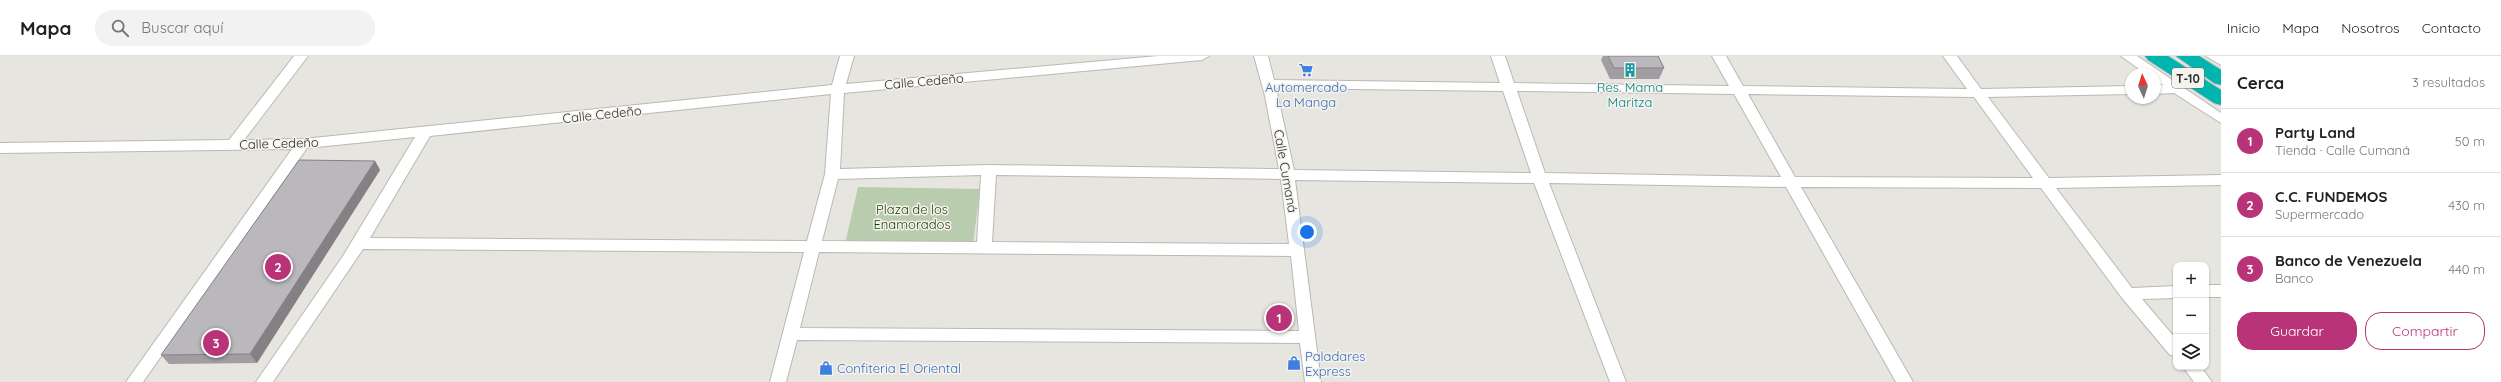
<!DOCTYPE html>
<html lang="es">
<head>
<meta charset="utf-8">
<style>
  :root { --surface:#fff; --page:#f2f2f2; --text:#202124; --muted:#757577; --line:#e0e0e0; --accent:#b83378 }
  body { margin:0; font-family:Quicksand,sans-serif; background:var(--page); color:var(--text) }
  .controls { position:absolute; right:12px; bottom:12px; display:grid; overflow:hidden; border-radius:8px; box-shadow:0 1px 3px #0004 }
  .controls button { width:36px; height:36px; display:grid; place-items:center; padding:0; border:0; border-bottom:1px solid var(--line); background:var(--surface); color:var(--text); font:20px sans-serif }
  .compass { position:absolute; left:2125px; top:12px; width:36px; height:36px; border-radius:50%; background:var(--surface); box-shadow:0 1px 3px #0004; rotate:356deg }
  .you { position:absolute; left:1307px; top:176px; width:14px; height:14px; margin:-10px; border:3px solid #fff; border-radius:50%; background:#1a73e8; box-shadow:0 0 0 6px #1a73e833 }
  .badge { display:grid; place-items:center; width:26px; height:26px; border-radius:50%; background:var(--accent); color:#fff; font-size:13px; font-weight:700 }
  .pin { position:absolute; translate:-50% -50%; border:2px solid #fff; box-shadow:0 1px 4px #0006 }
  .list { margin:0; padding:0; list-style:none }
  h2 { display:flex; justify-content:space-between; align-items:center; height:52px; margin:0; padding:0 16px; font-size:17px }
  h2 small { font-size:13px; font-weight:400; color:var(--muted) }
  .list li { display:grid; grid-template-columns:26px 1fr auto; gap:12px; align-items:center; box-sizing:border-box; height:64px; padding:0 16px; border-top:1px solid var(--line) }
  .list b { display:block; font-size:15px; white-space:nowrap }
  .list p { margin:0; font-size:13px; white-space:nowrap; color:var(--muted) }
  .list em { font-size:13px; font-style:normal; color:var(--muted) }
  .actions { display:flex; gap:8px; padding:12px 16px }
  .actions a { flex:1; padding:9px 0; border:1px solid var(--accent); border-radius:16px; text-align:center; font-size:14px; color:var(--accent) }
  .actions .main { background:var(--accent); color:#fff }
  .icon { flex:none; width:22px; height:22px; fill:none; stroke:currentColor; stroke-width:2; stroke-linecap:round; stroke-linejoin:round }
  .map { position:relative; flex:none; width:2221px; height:326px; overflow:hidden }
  header { display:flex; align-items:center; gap:24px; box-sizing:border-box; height:56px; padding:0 20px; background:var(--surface); border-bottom:1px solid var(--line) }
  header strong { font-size:19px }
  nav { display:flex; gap:22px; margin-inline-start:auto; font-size:14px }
  .search { width:280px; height:36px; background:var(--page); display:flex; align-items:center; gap:10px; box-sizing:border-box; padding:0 14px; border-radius:22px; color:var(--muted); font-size:15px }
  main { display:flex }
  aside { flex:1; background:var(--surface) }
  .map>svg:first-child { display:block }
  .green { fill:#b9cdae }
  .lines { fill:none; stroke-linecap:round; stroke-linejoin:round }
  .street-casing { stroke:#bab8b3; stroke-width:2 }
  .highway-casing { stroke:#c5c4c4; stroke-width:2 }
  .street { fill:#fff; fill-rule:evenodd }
  .highway { fill:#00b4af; fill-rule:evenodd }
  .wall { fill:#a19ea3 }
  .shaded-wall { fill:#838184 }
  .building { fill:#bbb8bd; stroke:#838184 }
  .labels { text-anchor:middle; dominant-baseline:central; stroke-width:3; stroke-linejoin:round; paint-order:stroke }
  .shield { fill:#f5f3ed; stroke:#6a6966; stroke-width:1 }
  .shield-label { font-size:12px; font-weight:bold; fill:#2f2e2c }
  .street-label { font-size:13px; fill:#2f2e2c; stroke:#f5f3ed }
  .shop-label { font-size:13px; fill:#366cbe; stroke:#f5f3ed; text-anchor:start }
  .culture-label { font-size:13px; fill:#0d838f; stroke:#f5f3ed }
  .park-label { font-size:13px; fill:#1c3806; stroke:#f5f3ed }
</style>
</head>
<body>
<header>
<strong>Mapa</strong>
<div class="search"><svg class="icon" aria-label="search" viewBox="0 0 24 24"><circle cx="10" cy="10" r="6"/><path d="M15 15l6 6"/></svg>Buscar aquí</div>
<nav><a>Inicio</a><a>Mapa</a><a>Nosotros</a><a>Contacto</a></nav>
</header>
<main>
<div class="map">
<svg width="2221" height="326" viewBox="0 0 2221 326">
  <rect width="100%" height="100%" fill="#e7e5e0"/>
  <!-- green -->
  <polygon class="green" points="858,131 980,133 973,189 845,188"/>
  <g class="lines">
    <defs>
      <g id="street">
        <path d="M294,0H308L244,84L303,83L832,29L840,0H854L846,28L1158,0H1209L1202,4L844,37L840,113L989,109L1279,113L1265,40L1254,0H1268L1274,24L1500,27L1491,0H1505L1514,27L1729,30L1712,0H1726L1743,30L1967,33L1943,0H1957L1981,33L2131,30V38L1988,41L2049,122L2221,119V129L2056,132L2132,232L2176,230V242L2142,243L2176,283V300L2170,299L2122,242L2041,132L1801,131L1913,326H1896L1786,131L1549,127L1626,326H1610L1534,127L1295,124L1321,326H1305L1300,287L797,284L786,326H770L804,196L363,193L273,326H256L343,200L415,81L307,92L143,326H126L292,93L0,97V87L229,84ZM1276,32L1503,35L1531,117L1294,114ZM1517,35L1734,38L1781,121L1545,117ZM831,38L825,118L807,185L370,182L430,80ZM1748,38L1974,41L2033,122L1795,121ZM981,119L977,186L822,185L838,123ZM996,119L1281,123L1289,188L992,186ZM819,196L1291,200L1299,275L800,272Z"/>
        <polygon points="2121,0 2137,0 2221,57 2221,67 2174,37 2155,38 2155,30 2163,29 2155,24 2155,18 2146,18"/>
        <polygon points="2206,0 2221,0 2221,9"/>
        <rect x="2206" y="229" width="15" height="12"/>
        <polygon points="2183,311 2201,311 2212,326 2194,326"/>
      </g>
      <g id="highway">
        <polygon points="2145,0 2168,0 2221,34 2221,49 2214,47 2148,4"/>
        <polygon points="2176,0 2199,0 2221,14 2221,29 2214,27"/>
      </g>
    </defs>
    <!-- street casing -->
    <use href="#street" class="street-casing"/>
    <!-- highway casing -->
    <use href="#highway" class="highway-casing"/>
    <!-- street -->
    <use href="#street" class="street"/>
    <!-- highway -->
    <use href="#highway" class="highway"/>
  </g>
  <!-- wall -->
  <g class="wall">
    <polygon points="1603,0 1658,0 1664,12 1659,23 1610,23 1601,4"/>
    <polygon points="375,105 380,114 257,307 169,308 161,299"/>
  </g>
  <!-- shaded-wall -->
  <polygon class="shaded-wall" points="375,105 380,114 257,307 250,298"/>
  <!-- building -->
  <g class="building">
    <polygon points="1608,0 1658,0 1664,12 1614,12"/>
    <polygon points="299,104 375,105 250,298 161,299"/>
  </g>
  <!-- icons -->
  <defs>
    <symbol id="supermarket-bare" viewBox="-9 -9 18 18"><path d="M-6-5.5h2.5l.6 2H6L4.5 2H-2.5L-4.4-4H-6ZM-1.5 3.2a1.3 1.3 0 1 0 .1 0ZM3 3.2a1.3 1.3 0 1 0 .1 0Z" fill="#3f7fe0" stroke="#f5f3ed" stroke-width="2.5" paint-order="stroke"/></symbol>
    <symbol id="building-bare" viewBox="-9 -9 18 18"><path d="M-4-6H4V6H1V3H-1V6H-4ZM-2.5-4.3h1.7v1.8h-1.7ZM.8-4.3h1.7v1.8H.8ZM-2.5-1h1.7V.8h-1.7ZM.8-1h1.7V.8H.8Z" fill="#0f9aa8" stroke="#f5f3ed" stroke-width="2.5" paint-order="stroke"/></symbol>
    <symbol id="shop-bare" viewBox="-9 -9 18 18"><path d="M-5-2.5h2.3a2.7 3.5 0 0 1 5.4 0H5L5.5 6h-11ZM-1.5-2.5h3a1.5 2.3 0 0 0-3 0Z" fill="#3f7fe0" stroke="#f5f3ed" stroke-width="2.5" paint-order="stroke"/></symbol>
  </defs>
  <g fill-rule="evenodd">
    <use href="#supermarket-bare" x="1296" y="4" width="20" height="20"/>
    <use href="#building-bare" x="1620" y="4" width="20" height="20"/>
    <use href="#shop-bare" x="1284" y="297" width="20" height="20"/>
    <use href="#shop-bare" x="816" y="302" width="20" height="20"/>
  </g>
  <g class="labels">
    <!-- shield labels -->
    <rect class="shield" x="2172" y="12" width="32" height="20" rx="3"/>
    <g class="shield-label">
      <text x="2188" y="22">T-10</text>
    </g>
    <!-- street labels -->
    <g class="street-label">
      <text transform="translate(924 25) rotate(-5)">Calle Cedeño</text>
      <text transform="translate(602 58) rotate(-6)">Calle Cedeño</text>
      <text transform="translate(279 87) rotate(-2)">Calle Cedeño</text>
      <text transform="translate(1286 115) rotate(80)">Calle Cumaná</text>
    </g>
    <!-- shop labels -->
    <g class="shop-label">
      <text x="1306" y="31" text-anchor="middle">Automercado<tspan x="1306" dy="15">La Manga</tspan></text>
      <text x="1305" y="300">Paladares<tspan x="1305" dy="15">Express</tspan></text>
      <text x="837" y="312">Confiteria El Oriental</text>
    </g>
    <!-- culture labels -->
    <g class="culture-label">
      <text x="1630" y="31">Res. Mama<tspan x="1630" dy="15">Maritza</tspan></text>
    </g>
    <!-- park labels -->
    <g class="park-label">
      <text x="912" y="153">Plaza de los<tspan x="912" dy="15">Enamorados</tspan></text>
    </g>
  </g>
</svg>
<div class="controls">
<button>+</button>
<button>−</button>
<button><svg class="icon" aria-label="layers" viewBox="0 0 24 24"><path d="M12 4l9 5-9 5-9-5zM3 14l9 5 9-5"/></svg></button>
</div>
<svg class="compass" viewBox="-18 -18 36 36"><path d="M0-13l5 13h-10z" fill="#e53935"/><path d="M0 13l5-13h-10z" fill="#757577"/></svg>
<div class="you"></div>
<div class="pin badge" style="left:1279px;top:262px">1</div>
<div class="pin badge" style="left:278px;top:211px">2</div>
<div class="pin badge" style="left:216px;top:287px">3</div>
</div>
<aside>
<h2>Cerca<small>3 resultados</small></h2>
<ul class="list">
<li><span class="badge">1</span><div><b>Party Land</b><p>Tienda · Calle Cumaná</p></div><em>50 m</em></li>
<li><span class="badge">2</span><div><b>C.C. FUNDEMOS</b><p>Supermercado</p></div><em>430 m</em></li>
<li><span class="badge">3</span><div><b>Banco de Venezuela</b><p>Banco</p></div><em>440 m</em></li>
</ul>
<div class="actions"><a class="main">Guardar</a><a>Compartir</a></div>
</aside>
</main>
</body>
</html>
